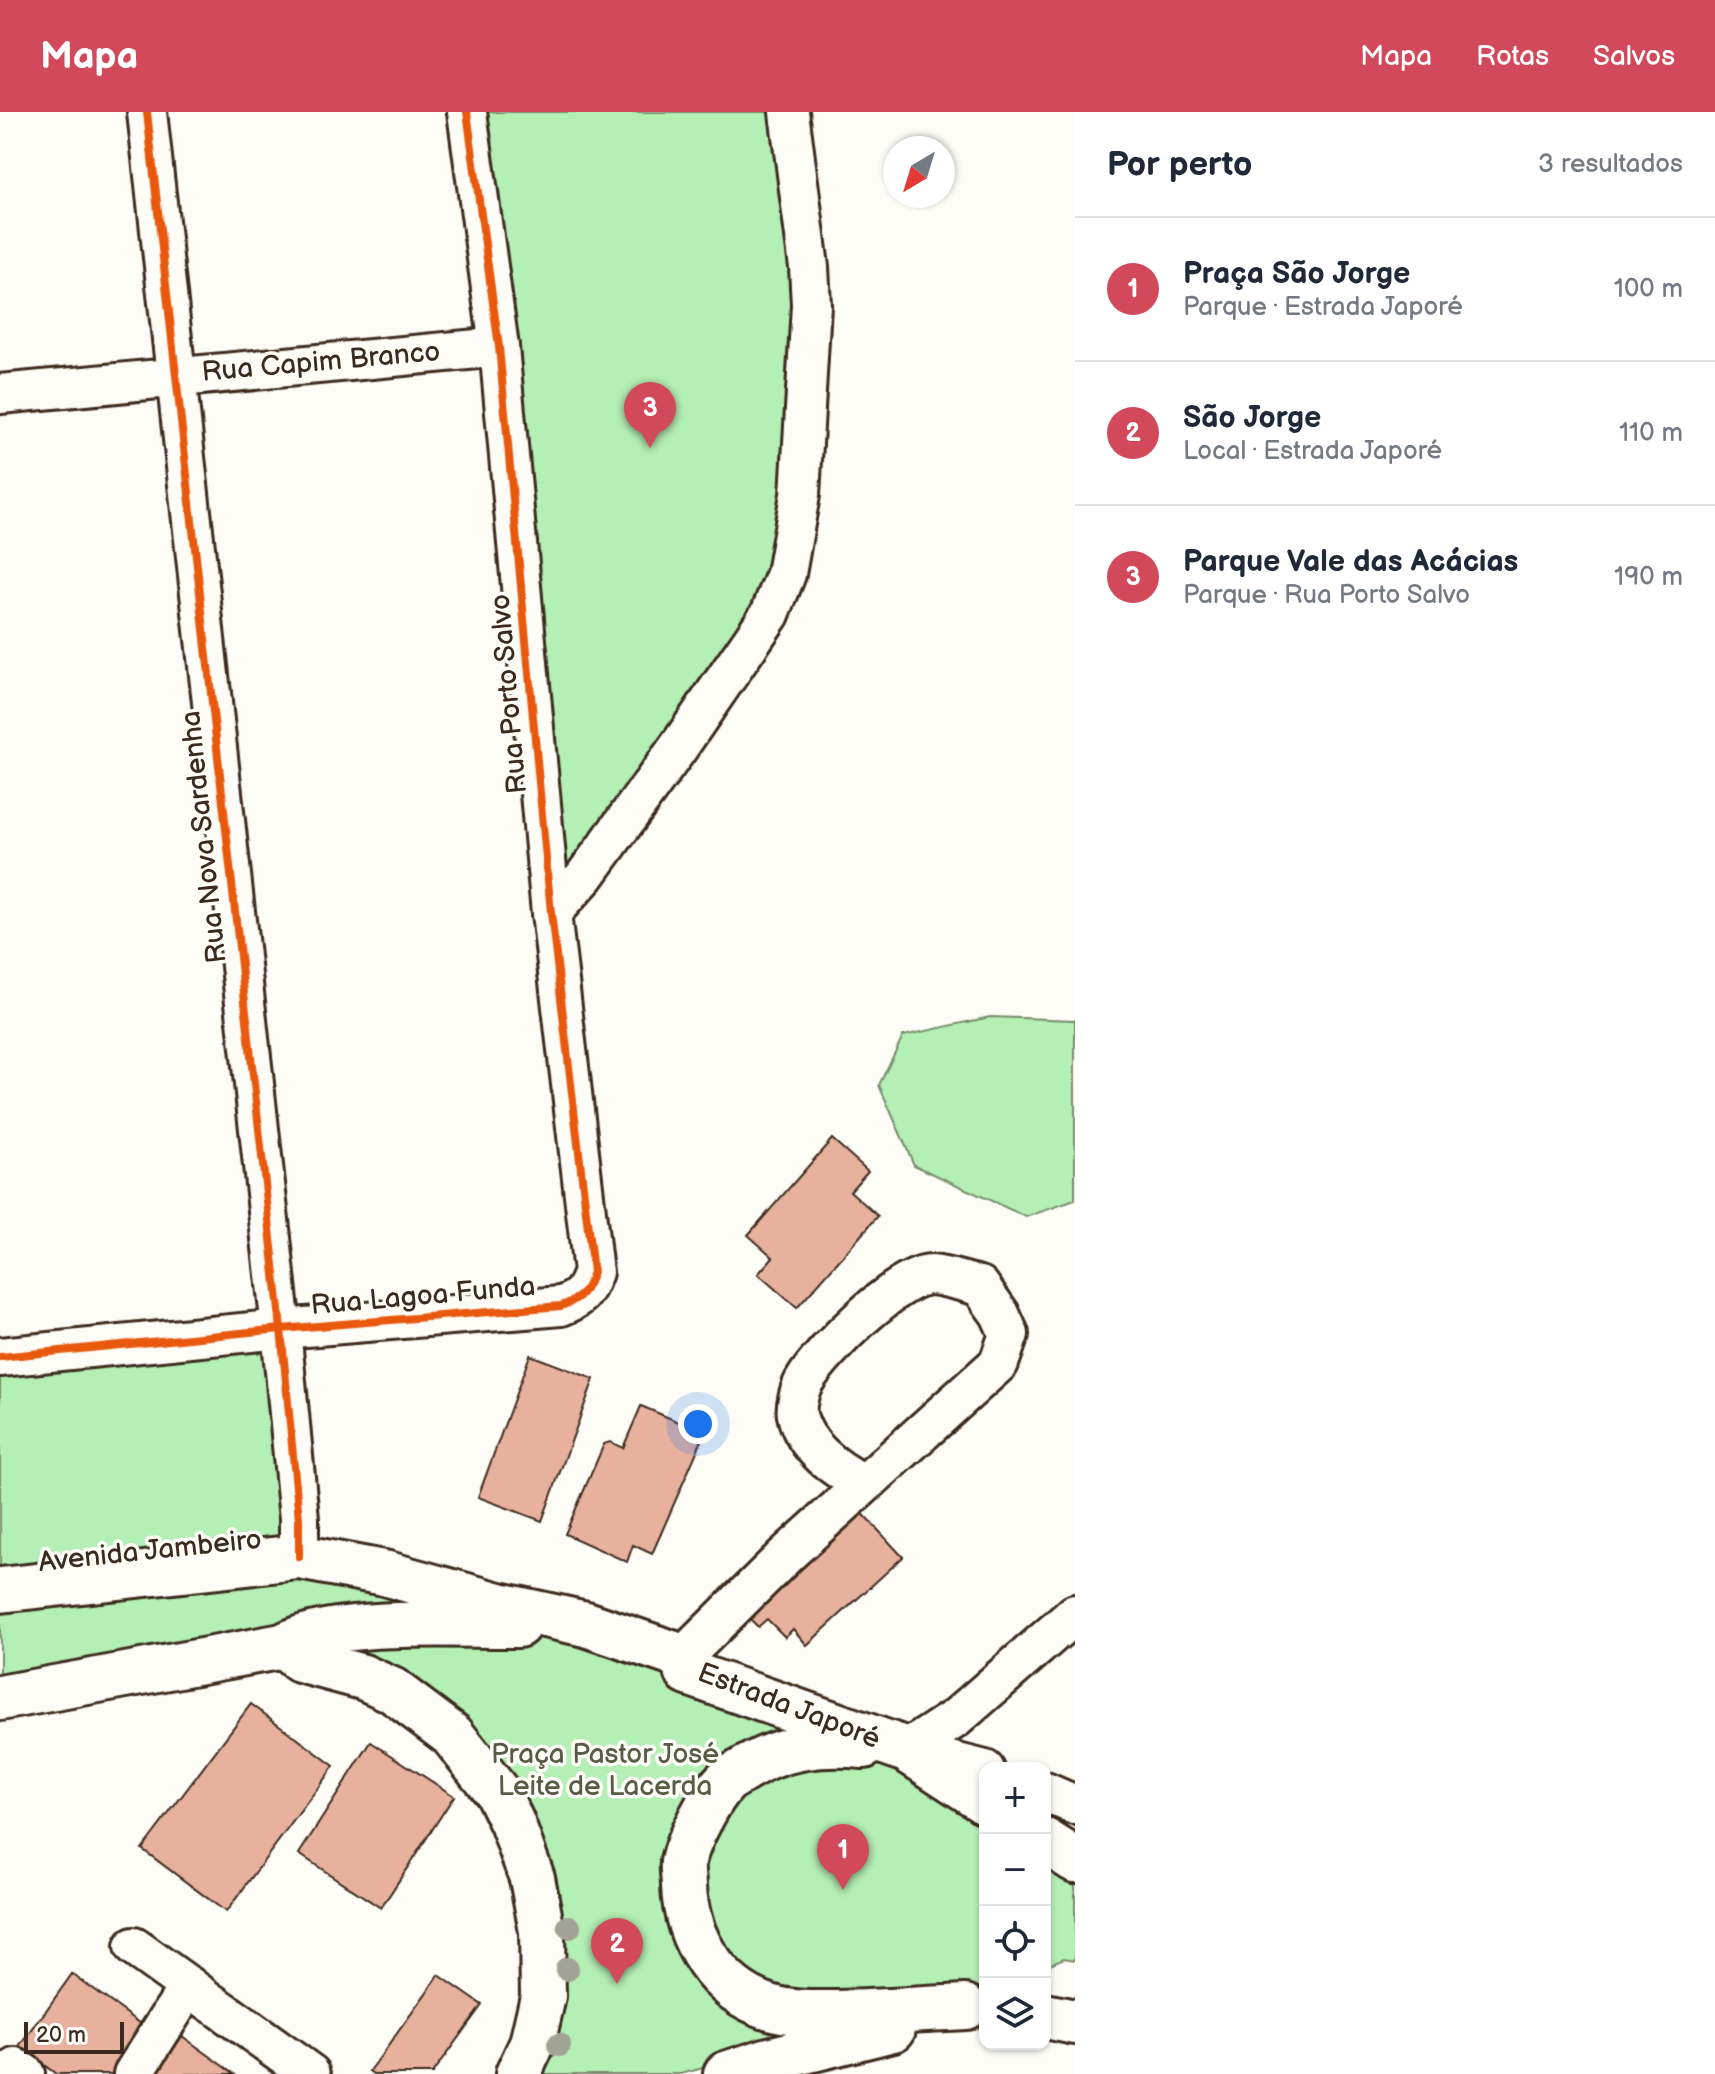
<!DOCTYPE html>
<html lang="pt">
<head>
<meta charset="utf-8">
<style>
  :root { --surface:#fff; --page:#f6f6f7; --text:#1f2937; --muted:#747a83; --line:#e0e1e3; --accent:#d1495b }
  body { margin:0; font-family:"Balsamiq Sans",sans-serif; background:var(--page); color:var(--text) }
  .controls { position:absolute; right:24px; bottom:24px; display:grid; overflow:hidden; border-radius:16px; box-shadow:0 2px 6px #0004 }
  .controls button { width:72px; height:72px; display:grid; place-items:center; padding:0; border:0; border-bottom:2px solid var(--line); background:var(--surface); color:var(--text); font:40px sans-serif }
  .compass { position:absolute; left:883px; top:24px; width:72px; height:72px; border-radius:50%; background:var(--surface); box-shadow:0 2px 6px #0004; rotate:218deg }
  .scale { position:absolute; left:24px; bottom:20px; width:100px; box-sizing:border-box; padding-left:8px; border:4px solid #3b2a1e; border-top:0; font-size:22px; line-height:28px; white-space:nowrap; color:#3b2a1e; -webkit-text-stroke:6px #fdfcf7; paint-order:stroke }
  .you { position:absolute; left:698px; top:1312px; width:28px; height:28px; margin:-20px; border:6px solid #fff; border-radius:50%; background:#1a73e8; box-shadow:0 0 0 12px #1a73e833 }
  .badge { display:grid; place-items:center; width:52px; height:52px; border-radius:50%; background:var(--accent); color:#fff; font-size:26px; font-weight:700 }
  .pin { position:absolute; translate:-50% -66px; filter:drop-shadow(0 2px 4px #0008) }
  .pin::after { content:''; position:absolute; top:42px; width:28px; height:24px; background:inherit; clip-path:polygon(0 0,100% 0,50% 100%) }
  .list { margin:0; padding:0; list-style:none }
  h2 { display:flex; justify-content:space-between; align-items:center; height:104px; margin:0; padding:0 32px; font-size:34px }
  h2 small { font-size:26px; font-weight:400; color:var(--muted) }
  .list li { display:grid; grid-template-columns:52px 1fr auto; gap:24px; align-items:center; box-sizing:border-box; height:144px; padding:0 32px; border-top:2px solid var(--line) }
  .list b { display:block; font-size:30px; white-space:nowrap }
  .list p { margin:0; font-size:26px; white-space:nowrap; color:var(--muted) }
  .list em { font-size:26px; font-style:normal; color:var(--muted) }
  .icon { flex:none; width:44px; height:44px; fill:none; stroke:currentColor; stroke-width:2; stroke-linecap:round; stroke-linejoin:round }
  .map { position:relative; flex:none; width:1075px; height:1962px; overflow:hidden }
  header { display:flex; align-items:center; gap:48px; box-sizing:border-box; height:112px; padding:0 40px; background:var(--accent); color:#fff }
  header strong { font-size:38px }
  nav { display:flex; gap:44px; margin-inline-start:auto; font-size:28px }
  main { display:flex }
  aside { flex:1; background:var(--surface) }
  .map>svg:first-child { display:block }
  .green { fill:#b4efb5; stroke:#788c6a; stroke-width:2 }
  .building { fill:#e8b19e; stroke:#3b2a1e; stroke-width:2 }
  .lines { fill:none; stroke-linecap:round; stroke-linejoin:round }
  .minor-casing { stroke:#3b2a1e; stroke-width:44 }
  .primary-casing { stroke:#3b2a1e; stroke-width:50 }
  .minor { stroke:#fdfcf7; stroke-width:38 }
  .primary { stroke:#fdfcf7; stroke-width:44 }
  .cycleway-casing { stroke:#fdfcf7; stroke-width:13 }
  .cycleway { stroke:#e8590c; stroke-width:8 }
  .tree { fill:#a3a395 }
  .labels { text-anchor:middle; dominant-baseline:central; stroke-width:7; stroke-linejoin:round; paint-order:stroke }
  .street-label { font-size:28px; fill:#3b2a1e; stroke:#fdfcf7 }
  .park-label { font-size:28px; fill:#595b44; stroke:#fdfcf7 }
</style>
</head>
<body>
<header>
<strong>Mapa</strong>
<nav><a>Mapa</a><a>Rotas</a><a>Salvos</a></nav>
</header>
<main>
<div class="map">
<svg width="1075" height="1962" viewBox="0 0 1075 1962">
  <rect width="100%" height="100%" fill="#fdfcf7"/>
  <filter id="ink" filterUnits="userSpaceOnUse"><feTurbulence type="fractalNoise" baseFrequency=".0125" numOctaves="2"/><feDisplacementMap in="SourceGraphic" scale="16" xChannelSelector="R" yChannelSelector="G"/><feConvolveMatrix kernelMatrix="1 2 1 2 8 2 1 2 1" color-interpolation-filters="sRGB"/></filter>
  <g filter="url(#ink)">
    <!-- green -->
    <g class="green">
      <polygon points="462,0 784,0 807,190 788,482 560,810"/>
      <polygon points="990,905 1075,908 1075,1088 1026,1105 914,1053 879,973 903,924"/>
      <polygon points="278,1216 299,1465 587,1521 890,1648 985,1713 985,1878 954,1891 824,1923 681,1962 503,1962 530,1892 520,1755 457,1639 352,1540 0,1588 0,1245"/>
      <polygon points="1045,1754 1075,1773 1075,1848 1064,1846 1045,1854"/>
    </g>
    <!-- building -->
    <g class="building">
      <polygon points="832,1027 868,1059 850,1079 878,1104 797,1196 758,1162 773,1145 748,1123"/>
      <polygon points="530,1243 594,1267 542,1409 478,1385"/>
      <polygon points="641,1294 705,1321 652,1442 633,1433 627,1450 565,1422 604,1332 610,1330 623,1336"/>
      <polygon points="854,1392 903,1445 807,1533 793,1517 785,1525 767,1507 758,1515 740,1497"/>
      <polygon points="251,1592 334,1654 226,1800 142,1737"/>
      <polygon points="371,1630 454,1684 381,1796 299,1742"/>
      <polygon points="72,1862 155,1922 126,1962 56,1962 20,1935"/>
      <polygon points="439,1863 482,1893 432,1962 374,1962 370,1959"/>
      <polygon points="182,1924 235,1962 155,1962"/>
    </g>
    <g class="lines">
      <defs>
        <g id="minor">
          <polyline points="147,0 281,1217 299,1407 299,1445"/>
          <polyline points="0,282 499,235"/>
          <polyline points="551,801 585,764 678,636 770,502 786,462 800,383 811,193 809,155 789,0"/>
          <path d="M0,1245L281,1217L561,1194C581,1187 586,1180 593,1160L551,801L499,235L467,0"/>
          <path d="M683,1545L786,1443L999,1251L1009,1222L1000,1202L980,1174C965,1171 947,1164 931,1163C898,1163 822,1240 805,1268C800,1275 795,1295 797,1303C805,1337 837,1358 864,1372"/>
          <polyline points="907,1638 956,1606 1075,1502"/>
          <polyline points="926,1643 985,1658"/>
          <polyline points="1045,1680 1075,1693"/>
          <polyline points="134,1835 311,1962"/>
          <polyline points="16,1956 25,1962"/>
          <polyline points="133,1962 189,1874"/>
        </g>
        <g id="primary">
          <polyline points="0,1478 299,1445 384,1461 499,1493 586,1512 683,1545 688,1561 907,1638 985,1689"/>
          <polyline points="283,1534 300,1548 363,1565 392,1578 452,1623 497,1680 512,1711 532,1766 542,1819 543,1884 532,1932 518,1962"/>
          <path d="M0,1586L283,1534C332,1505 458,1514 518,1513"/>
          <path d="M864,1634C822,1630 784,1634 747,1656C741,1660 732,1664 726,1669C710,1685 688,1727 683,1750C682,1757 684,1767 684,1774C686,1828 718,1879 770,1895C791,1902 815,1901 837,1901C880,1900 922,1897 965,1895"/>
          <polyline points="1045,1729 1075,1748"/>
          <polyline points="1045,1904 1075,1910"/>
          <polyline points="726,1962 769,1948 893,1917"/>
        </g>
      </defs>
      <!-- minor casing -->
      <use href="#minor" class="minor-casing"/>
      <!-- primary casing -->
      <use href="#primary" class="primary-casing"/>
      <!-- minor -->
      <use href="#minor" class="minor"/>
      <!-- primary -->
      <use href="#primary" class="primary"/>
      <defs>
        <g id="cycleway">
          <polyline points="147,0 281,1217 299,1407 299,1445"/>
          <path d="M0,1245L281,1217L561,1194C581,1187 586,1180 593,1160L551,801L499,235L467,0"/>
        </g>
      </defs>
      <!-- cycleway casing -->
      <use href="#cycleway" class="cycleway-casing"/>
      <!-- cycleway -->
      <use href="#cycleway" class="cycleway"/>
    </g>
    <!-- trees -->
    <g class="tree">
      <circle cx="569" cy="1815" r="12"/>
      <circle cx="567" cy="1857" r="12"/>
      <circle cx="559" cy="1933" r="12"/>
    </g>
  </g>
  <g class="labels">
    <!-- street labels -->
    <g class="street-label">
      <text transform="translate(321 250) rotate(-5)">Rua Capim Branco</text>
      <text transform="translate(509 582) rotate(-95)">Rua Porto Salvo</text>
      <text transform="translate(204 725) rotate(-96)">Rua Nova Sardenha</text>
      <text transform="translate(423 1184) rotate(-5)">Rua Lagoa Funda</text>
      <text transform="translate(150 1439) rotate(-6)">Avenida Jambeiro</text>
      <text transform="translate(789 1594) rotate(21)">Estrada Japoré</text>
    </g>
    <!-- park labels -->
    <g class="park-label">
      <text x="605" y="1642">Praça Pastor José<tspan x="605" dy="32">Leite de Lacerda</tspan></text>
    </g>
  </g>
</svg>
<div class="controls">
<button>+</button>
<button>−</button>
<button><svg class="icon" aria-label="locate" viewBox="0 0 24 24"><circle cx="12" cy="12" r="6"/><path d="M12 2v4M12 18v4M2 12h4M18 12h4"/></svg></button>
<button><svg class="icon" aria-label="layers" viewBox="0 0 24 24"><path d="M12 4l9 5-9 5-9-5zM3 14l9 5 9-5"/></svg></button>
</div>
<svg class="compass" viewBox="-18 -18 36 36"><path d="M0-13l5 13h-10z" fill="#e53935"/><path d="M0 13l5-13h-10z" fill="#747a83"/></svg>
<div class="scale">20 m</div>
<div class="you"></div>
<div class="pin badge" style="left:843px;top:1778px">1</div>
<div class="pin badge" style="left:617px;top:1872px">2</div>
<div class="pin badge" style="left:650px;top:336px">3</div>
</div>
<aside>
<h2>Por perto<small>3 resultados</small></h2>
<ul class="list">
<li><span class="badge">1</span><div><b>Praça São Jorge</b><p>Parque · Estrada Japoré</p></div><em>100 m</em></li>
<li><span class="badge">2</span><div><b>São Jorge</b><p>Local · Estrada Japoré</p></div><em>110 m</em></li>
<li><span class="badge">3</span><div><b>Parque Vale das Acácias</b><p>Parque · Rua Porto Salvo</p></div><em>190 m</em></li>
</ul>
</aside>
</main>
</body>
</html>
